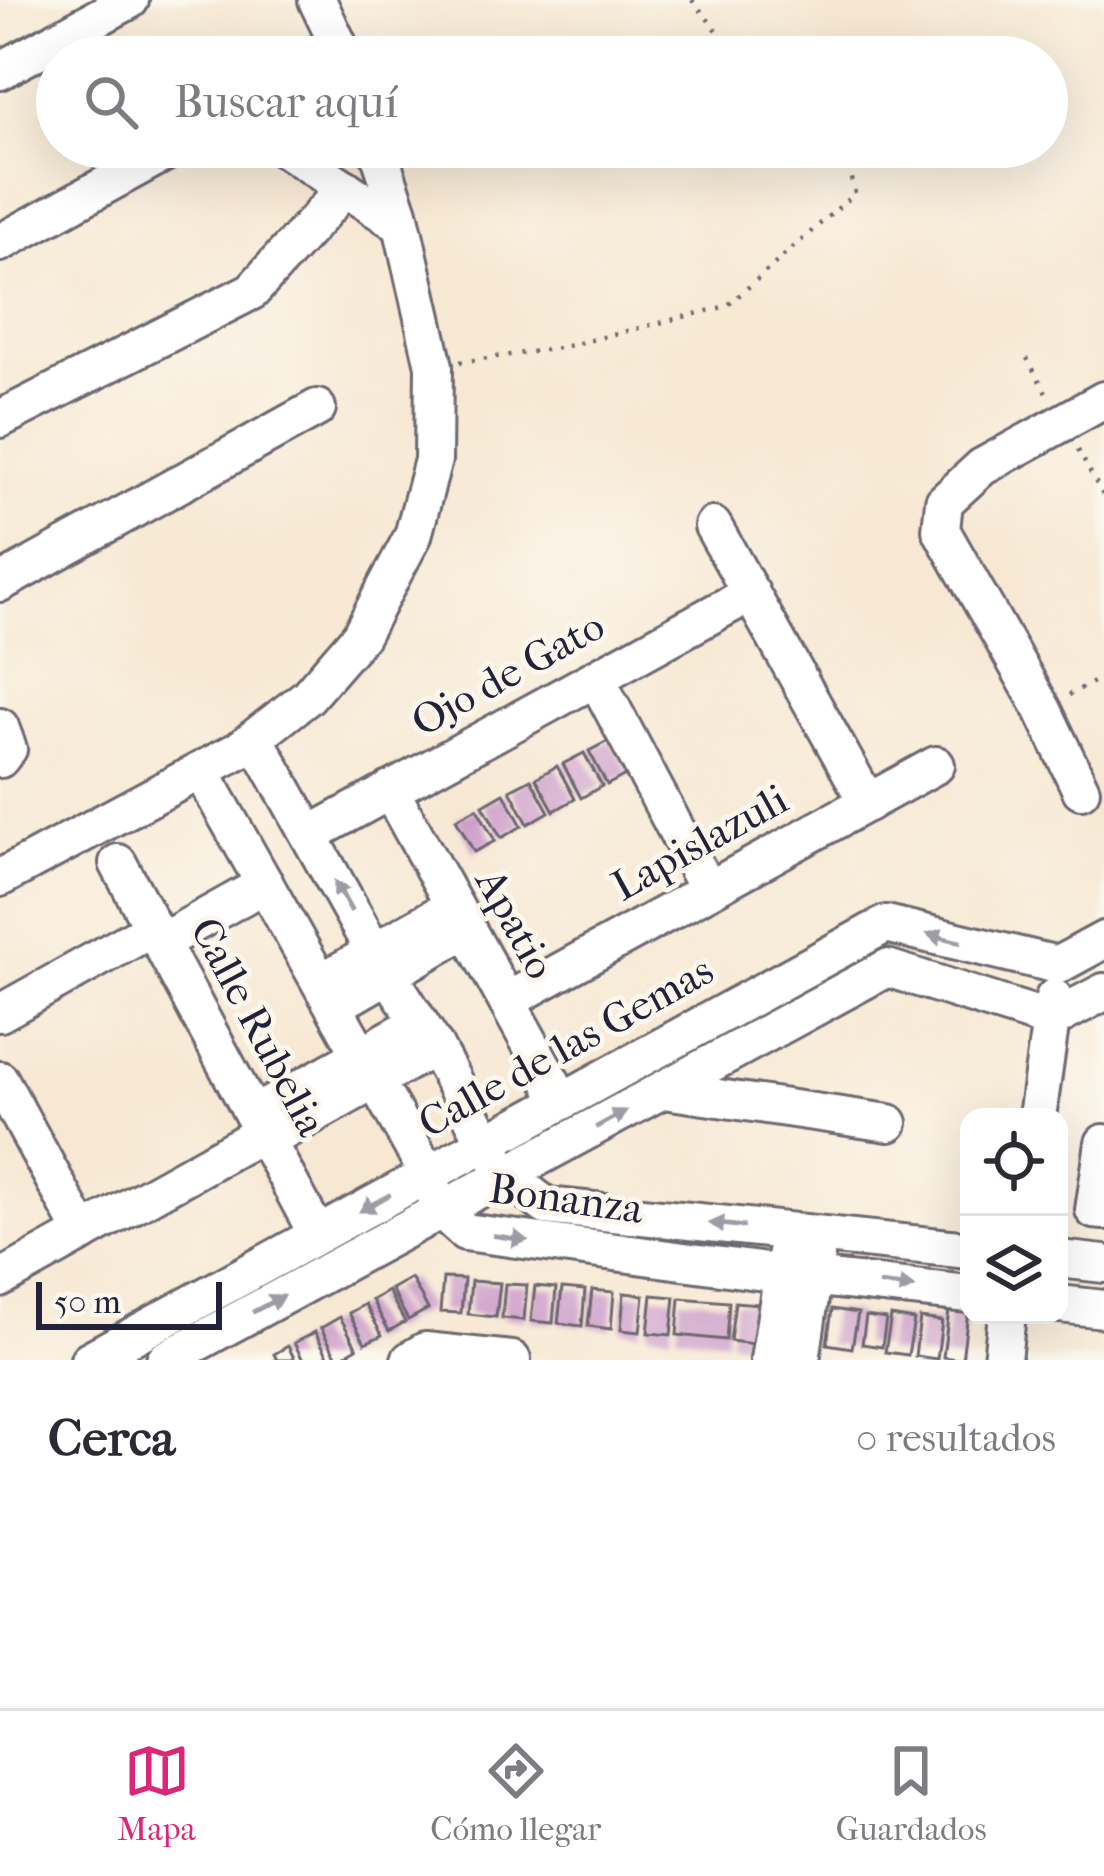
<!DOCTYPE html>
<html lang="es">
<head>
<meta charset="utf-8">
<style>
  :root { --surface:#fff; --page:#f2f2f3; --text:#2b2b33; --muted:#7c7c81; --line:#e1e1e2; --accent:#db2777 }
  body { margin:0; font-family:"IM FELL French Canon",serif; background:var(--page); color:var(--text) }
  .controls { position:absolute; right:36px; bottom:36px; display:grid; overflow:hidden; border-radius:24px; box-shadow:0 12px 48px #0002 }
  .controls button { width:108px; height:108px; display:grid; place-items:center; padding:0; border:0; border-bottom:3px solid var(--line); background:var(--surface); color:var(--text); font:60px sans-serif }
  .scale { position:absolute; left:36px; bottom:30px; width:186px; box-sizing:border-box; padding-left:12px; border:6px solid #22223b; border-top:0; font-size:33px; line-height:42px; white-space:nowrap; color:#22223b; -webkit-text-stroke:9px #fbf7ec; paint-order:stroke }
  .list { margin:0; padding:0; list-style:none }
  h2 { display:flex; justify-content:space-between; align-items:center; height:156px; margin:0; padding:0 48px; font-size:51px }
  h2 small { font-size:39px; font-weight:400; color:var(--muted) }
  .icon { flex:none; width:66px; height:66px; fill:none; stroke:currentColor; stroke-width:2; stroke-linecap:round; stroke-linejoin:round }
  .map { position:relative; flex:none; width:1104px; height:1360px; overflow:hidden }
  .search { position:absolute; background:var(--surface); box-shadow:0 12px 48px #0002; left:36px; right:36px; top:36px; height:132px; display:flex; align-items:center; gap:30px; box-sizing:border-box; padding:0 42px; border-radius:66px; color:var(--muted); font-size:45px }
  .sheet { height:348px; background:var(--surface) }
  nav { display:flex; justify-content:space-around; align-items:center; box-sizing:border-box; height:168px; border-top:3px solid var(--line); background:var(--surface); font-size:33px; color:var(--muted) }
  nav a { display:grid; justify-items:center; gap:6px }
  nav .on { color:var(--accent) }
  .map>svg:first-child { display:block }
  .building { fill:#cc9cca }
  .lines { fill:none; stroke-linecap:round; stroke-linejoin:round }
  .minor-casing { stroke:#6d6770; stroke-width:42 }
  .path { stroke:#6d6770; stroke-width:4.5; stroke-dasharray:3 9; stroke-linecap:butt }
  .minor { stroke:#fff; stroke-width:36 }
  .oneway { fill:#9c9ca7 }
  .labels { text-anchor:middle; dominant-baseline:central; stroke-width:10; stroke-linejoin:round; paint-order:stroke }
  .street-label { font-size:42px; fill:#22223b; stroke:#fbf7ec }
</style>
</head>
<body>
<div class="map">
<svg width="1104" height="1360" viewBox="0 0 1104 1360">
  <rect width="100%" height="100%" fill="#fbf7ec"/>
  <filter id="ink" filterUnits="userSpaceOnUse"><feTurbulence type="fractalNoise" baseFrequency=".00833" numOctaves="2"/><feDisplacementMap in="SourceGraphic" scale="24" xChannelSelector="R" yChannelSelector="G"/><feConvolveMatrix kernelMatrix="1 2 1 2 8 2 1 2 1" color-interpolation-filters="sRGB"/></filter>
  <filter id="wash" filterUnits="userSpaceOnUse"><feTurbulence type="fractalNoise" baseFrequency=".004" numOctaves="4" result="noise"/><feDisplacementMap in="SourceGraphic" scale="48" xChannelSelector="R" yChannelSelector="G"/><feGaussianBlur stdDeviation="2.7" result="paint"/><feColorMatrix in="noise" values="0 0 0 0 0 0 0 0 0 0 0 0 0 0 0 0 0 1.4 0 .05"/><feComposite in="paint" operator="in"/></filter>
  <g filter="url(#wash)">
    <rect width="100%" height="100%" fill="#f7e8d3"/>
    <g id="blocks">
      <!-- building -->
      <g class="building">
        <polygon points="610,740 629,773 607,785 589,751"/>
        <polygon points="584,753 602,786 581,798 563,764"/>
        <polygon points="557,766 575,799 554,811 536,778"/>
        <polygon points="531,779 549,812 528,824 510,790"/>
        <polygon points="504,793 522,826 501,838 483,805"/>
        <polygon points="477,808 495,841 474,852 456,819"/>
        <polygon points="411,1278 428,1309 408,1320 391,1289"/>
        <polygon points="443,1278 464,1279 461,1313 440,1312"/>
        <polygon points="471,1281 500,1283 496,1317 468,1314"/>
        <polygon points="505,1284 527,1285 524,1320 502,1318"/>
        <polygon points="535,1286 556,1288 553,1323 531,1321"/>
        <polygon points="562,1288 585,1290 582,1326 558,1323"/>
        <polygon points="592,1290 614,1292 611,1329 588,1326"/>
        <polygon points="388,1291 405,1322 389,1331 372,1300"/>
        <polygon points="624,1293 644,1295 640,1332 621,1330"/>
        <polygon points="652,1295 675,1297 671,1335 648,1333"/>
        <polygon points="680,1298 729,1302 726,1340 677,1335"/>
        <polygon points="735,1302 759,1304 754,1344 730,1341"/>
        <polygon points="365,1304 382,1335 365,1343 349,1313"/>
        <polygon points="832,1309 858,1313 852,1348 827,1344"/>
        <polygon points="949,1310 968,1312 962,1360 943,1357"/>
        <polygon points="866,1316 886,1319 882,1347 862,1344"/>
        <polygon points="891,1316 914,1320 908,1355 885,1352"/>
        <polygon points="340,1317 357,1348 338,1359 321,1328"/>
        <polygon points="920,1318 942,1321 937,1359 915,1356"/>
        <polygon points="315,1332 330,1360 303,1360 294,1343"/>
        <polygon points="288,1346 295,1360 277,1360 274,1354"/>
      </g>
    </g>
  </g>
  <g filter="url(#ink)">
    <use href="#blocks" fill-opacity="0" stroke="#6d6770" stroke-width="3"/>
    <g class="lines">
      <defs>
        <g id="minor">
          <polyline points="317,0 344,57"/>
          <polyline points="0,71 130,0"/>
          <polyline points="282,147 401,225"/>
          <polyline points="0,243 175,147"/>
          <polyline points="0,419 252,291 345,188"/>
          <polyline points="713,526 868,803"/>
          <polyline points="0,583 317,408"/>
          <polyline points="596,678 708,890"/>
          <polyline points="0,727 8,749 0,759"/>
          <polyline points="255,738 373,950 435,1047 486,1143 507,1176 546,1206 969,1250"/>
          <polyline points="201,771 428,1174 441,1210 465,1232 781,1274 969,1294"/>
          <polyline points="390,790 562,1101"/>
          <polyline points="1081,790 1043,710 941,530 944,502 982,467 1104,400"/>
          <polyline points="309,835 751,593"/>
          <polyline points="118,863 317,1234"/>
          <polyline points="0,878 239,750 307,697 360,636 413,536 433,460 434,366 399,212 377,147"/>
          <polyline points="161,942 265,884"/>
          <polyline points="321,982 454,906"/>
          <polyline points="507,1001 936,765"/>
          <polyline points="334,1006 467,929"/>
          <polyline points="0,1013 153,928"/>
          <polyline points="0,1080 83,1233"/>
          <polyline points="664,1090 889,1123"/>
          <polyline points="254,1114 419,1023"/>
          <polyline points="1037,1117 1054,998"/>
          <polyline points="268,1140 435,1047"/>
          <polyline points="1104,1143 1094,1210 1104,1211"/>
          <polyline points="1059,1259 1104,1264"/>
          <polyline points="0,1279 264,1132"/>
          <polyline points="1059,1304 1104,1309"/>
          <polyline points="89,1360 886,924 1058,965 1104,940"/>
          <polyline points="165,1360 887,968 1051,1020 1104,992"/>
          <polyline points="410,1360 425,1351 512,1360"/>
          <polyline points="769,1360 786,1252"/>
          <polyline points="801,1360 816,1257"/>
          <polyline points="1002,1360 1007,1315"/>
        </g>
      </defs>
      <!-- minor casing -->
      <use href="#minor" class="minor-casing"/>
      <!-- path -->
      <g class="path">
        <polyline points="692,0 728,44 734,57"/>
        <polyline points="1027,358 1049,398"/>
        <polyline points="460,362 559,348 727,306 855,193 848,168 800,147"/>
        <polyline points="1078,450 1104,497"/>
        <polyline points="1069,695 1104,676"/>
      </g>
      <!-- minor -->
      <use href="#minor" class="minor"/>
    </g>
    <!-- one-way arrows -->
    <defs><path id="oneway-solid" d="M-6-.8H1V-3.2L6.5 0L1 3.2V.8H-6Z" transform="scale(3)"/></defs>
    <g class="oneway">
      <use href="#oneway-solid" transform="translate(343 896) rotate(-119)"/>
      <use href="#oneway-solid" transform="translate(944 938) rotate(-166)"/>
      <use href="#oneway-solid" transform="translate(611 1119) rotate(-29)"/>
      <use href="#oneway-solid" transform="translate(375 1203) rotate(151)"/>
      <use href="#oneway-solid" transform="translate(727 1225) rotate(-174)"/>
      <use href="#oneway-solid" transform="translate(510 1238) rotate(8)"/>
      <use href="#oneway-solid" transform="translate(897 1286) rotate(6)"/>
      <use href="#oneway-solid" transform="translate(268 1304) rotate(-28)"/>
    </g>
  </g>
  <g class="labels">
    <!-- street labels -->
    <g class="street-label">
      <text transform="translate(508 674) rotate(-29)">Ojo de Gato</text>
      <text transform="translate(700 843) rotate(-29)">Lapislazuli</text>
      <text transform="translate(515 924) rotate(61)">Apatio</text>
      <text transform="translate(258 1027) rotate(62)">Calle Rubelia</text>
      <text transform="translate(566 1047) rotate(-29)">Calle de las Gemas</text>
      <text transform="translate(566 1199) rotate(8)">Bonanza</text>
    </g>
  </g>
</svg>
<div class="controls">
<button><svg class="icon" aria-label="locate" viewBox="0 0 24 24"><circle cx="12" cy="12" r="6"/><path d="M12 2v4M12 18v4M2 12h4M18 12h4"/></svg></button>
<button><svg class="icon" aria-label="layers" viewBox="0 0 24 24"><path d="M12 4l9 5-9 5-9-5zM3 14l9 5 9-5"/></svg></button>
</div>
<div class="scale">50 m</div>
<div class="search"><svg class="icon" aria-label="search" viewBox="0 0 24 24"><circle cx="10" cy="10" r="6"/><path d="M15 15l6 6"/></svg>Buscar aquí</div>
</div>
<section class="sheet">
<h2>Cerca<small>0 resultados</small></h2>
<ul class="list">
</ul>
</section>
<nav>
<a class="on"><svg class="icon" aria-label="map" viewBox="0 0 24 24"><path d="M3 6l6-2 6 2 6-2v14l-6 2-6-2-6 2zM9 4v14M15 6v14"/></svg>Mapa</a>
<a><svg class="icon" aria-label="directions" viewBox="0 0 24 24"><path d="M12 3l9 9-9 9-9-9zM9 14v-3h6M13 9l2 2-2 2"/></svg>Cómo llegar</a>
<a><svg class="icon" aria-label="saved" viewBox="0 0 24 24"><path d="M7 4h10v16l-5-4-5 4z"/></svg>Guardados</a>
</nav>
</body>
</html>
